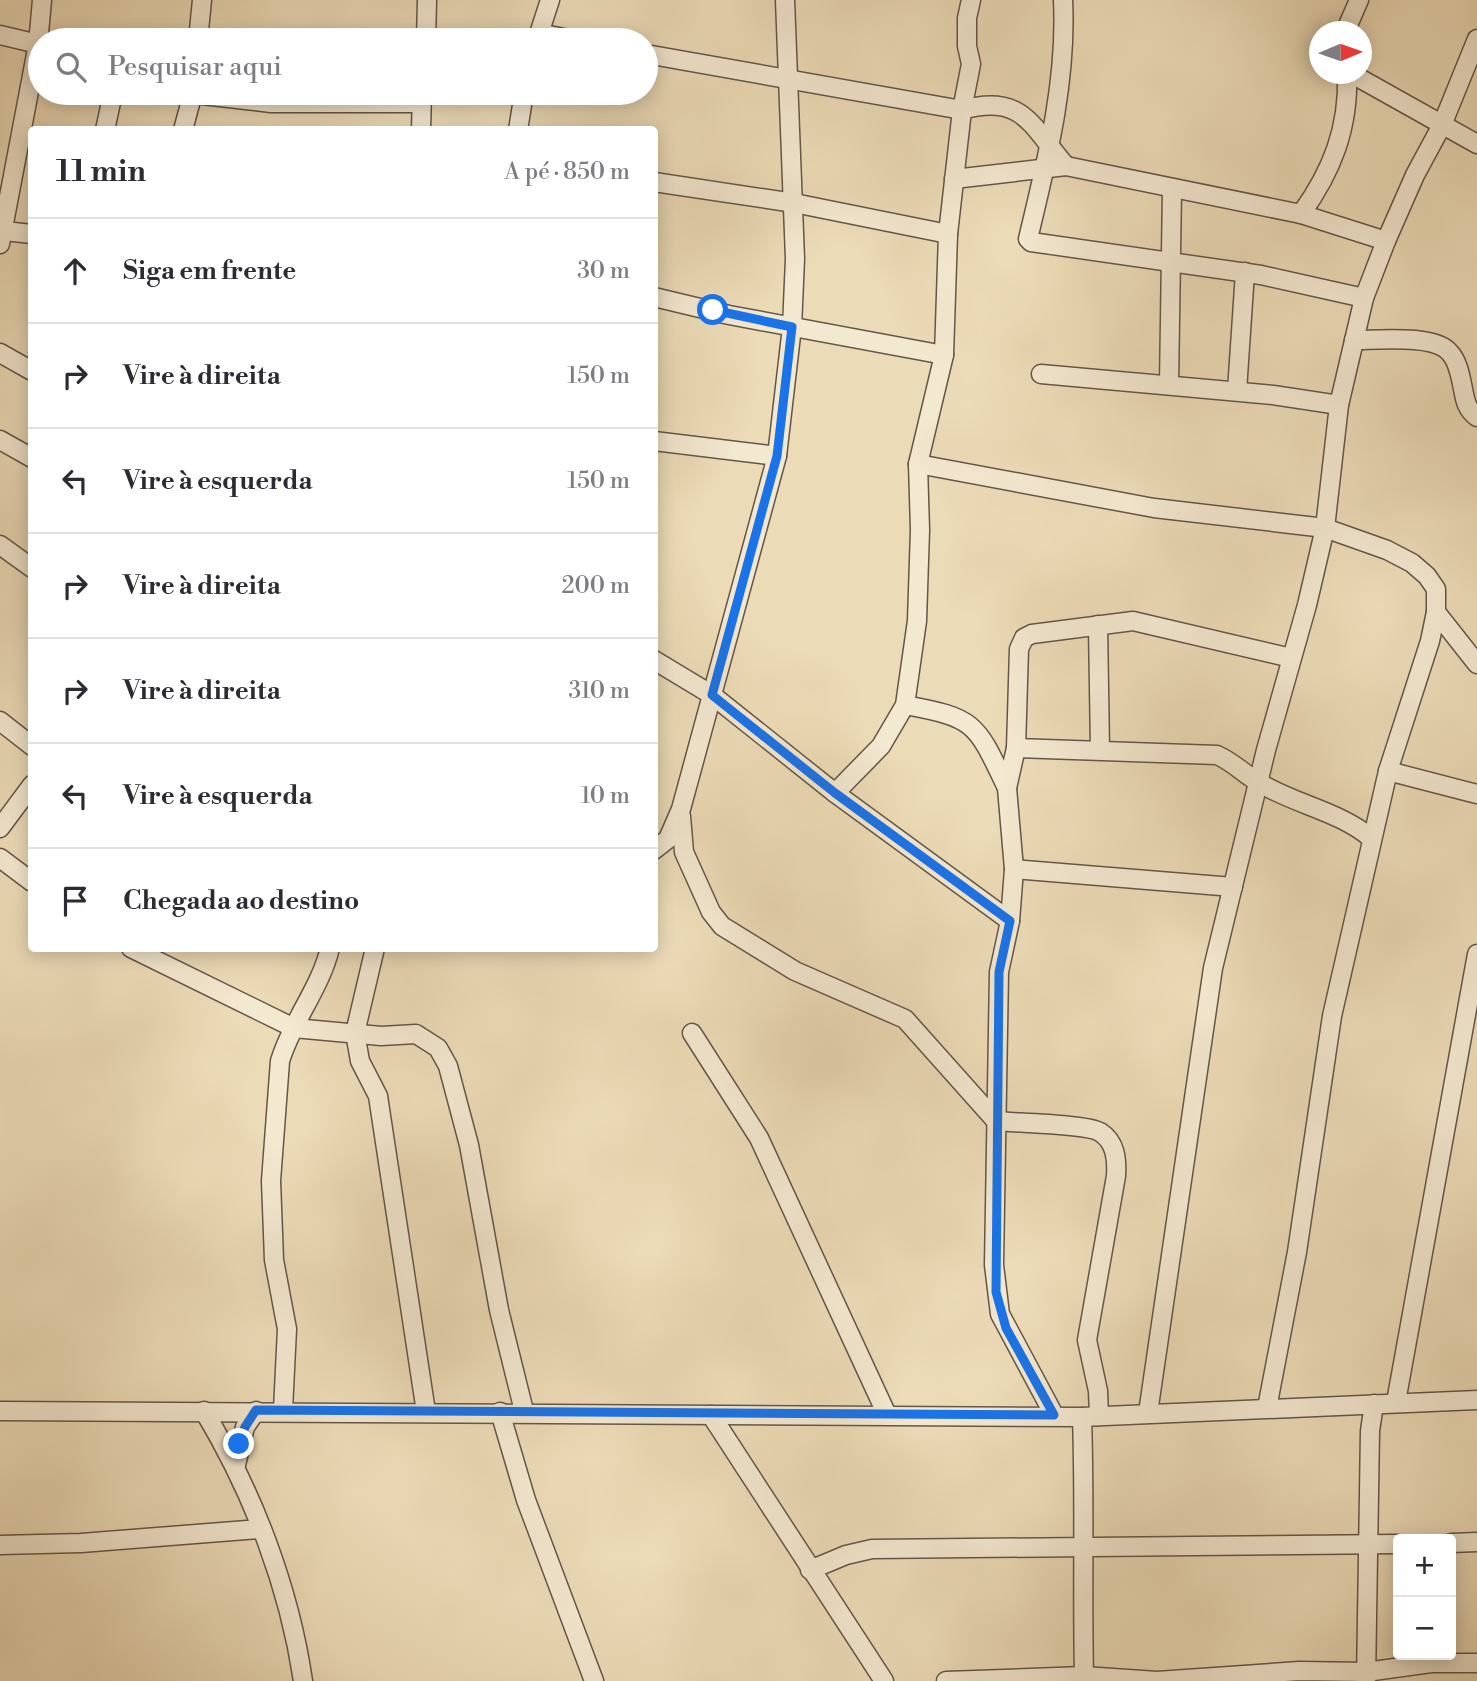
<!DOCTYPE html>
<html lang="pt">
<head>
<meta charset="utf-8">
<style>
  :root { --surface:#fff; --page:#f7f7f7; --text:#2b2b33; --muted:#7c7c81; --line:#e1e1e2 }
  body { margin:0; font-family:"Libre Bodoni",serif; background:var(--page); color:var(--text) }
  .controls { position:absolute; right:21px; bottom:21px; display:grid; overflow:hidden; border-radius:7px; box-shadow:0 4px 18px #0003 }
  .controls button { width:63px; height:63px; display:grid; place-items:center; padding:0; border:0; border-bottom:2px solid var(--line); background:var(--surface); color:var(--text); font:35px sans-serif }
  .compass { position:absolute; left:1309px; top:21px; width:63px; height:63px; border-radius:50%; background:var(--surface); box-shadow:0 4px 18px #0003; rotate:88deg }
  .stop { position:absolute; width:21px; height:21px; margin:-16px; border:5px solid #1a73e8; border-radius:50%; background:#fff }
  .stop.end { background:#1a73e8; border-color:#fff; box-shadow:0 2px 7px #0008 }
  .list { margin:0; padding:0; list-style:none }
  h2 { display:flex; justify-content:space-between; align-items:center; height:91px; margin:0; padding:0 28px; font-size:30px }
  h2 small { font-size:23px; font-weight:400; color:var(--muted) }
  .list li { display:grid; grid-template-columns:46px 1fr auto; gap:21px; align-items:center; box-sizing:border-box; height:105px; padding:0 28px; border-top:2px solid var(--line) }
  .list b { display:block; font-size:26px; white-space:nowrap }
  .list em { font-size:23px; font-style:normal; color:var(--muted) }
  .icon { flex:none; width:38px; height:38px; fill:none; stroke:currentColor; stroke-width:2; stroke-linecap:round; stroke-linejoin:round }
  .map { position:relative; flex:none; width:1477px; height:1681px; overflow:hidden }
  .search { position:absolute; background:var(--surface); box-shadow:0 4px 18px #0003; left:28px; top:28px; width:630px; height:77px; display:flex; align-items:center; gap:18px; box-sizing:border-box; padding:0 24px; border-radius:38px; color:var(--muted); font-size:26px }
  .panel { position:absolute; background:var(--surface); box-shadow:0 4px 18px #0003; left:28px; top:126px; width:630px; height:826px; border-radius:7px }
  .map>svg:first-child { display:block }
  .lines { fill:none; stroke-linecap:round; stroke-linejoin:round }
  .minor-casing { stroke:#645649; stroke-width:21 }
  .minor { stroke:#f3e8d0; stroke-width:18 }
  .route { stroke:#1a73e8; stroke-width:9 }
</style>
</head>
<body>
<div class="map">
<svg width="1477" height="1681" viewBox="0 0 1477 1681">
  <rect width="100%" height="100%" fill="#ecdbb7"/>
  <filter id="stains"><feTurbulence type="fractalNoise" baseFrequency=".00286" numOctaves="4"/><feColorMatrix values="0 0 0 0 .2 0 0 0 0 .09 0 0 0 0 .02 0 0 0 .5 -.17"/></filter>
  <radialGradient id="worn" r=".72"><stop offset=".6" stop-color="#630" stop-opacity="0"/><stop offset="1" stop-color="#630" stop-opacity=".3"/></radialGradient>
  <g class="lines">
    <defs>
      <g id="minor">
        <path d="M1063,0C1067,82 1047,159 1028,239L1031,242L1261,275L1364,298"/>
        <polyline points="1345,32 1359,0"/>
        <polyline points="539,33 574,40"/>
        <polyline points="0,35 38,44"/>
        <polyline points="198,40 202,0"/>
        <polyline points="426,40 427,0"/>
        <polyline points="537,40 550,0"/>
        <path d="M646,54L962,110C1023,93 1031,126 1066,166"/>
        <polyline points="1352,74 1477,144"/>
        <polyline points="185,93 271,103 421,103"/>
        <polyline points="105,130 113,93"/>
        <polyline points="183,130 193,93"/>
        <polyline points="421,130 422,93"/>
        <polyline points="518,130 524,93"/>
        <polyline points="954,179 1066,166 1301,214 1386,241"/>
        <polyline points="654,182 794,203 948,234"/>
        <path d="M1301,214C1332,171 1349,128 1347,74"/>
        <polyline points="4,231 32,234"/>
        <polyline points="0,244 38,44 42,0"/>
        <polyline points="654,297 729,315 944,355"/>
        <path d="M1354,340C1377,340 1436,334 1450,353C1457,360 1460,374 1462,384C1465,398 1465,408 1477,417"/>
        <polyline points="0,353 32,371"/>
        <polyline points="1041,374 1273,395 1339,405"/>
        <polyline points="1169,385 1172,189"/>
        <polyline points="1237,391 1245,272"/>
        <polyline points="0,440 32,458"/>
        <polyline points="654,441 777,456"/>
        <polyline points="918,464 1154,508 1325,528 1387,550 1412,563 1427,576 1436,589 1436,612 1430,641 1388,771 1332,1016 1297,1252 1267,1408"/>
        <polyline points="0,545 32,568"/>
        <polyline points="1436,612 1477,664"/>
        <polyline points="1098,625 1100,750"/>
        <polyline points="654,660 712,695 835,793 1010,921"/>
        <path d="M905,705C976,718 976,723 1007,788"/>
        <polyline points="0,721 32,746"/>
        <path d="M1016,748L1217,755C1233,762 1243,773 1258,782C1293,804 1339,811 1371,838"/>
        <polyline points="1388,771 1477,794"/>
        <polyline points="835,793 881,746 905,705 917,621 920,530 918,464 944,355 948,234 962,110 971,64 967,46 967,18 971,0"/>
        <path d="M681,816L684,852L711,912L722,926L795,971L905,1019L996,1121C1016,1123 1087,1124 1100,1132C1116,1142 1117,1160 1116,1176L1087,1340L1098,1391L1099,1416"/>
        <polyline points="0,828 32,785"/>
        <polyline points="654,850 668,839 681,809 777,456 792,327 795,259 785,0"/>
        <polyline points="0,858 32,882"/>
        <polyline points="1014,869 1233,887"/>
        <polyline points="131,948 294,1028 381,1036 416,1034 438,1048 448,1066 469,1145 499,1310 524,1411"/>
        <polyline points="375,948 355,1033 360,1061 378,1096 426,1412"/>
        <polyline points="692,1033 759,1138 887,1415"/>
        <polyline points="1396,1402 1477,954"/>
        <path d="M283,1410L287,1329L274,1260L271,1181L280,1061C292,1021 320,989 330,948"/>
        <polyline points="0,1411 1082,1417 1477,1400"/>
        <path d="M204,1411C253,1493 289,1586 303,1681"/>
        <polyline points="500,1412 526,1500 594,1681"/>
        <polyline points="1148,1413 1213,968 1266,750 1307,605 1325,528 1339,405 1364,298 1386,241 1415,175 1442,125 1477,39"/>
        <polyline points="711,1415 884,1681"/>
        <polyline points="1054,1415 1000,1314 994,1265 999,972 1010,921 1014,869 1007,788 1016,748 1019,649 1024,638 1032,634 1133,621 1291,658"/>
        <path d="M1082,1417C1085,1503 1082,1589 1084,1676L1157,1681L1299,1671L1366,1672L1431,1663H1477"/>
        <polyline points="236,1465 245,1427 256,1411"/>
        <polyline points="1451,1543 1477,1542"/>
        <polyline points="0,1545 81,1543 260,1529"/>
        <polyline points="810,1570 846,1555 872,1549 1398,1544"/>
        <polyline points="946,1681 1084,1676"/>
        <polyline points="1366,1681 1370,1431 1374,1404"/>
      </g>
    </defs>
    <!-- minor casing -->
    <use href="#minor" class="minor-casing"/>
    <!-- minor -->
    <use href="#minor" class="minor"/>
  </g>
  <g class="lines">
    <!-- route -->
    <polyline class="route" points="239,1444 245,1427 256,1410 1054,1415 1006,1328 996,1292 999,972 1010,921 835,793 712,695 777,456 792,327 713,310"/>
  </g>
  <rect width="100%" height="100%" filter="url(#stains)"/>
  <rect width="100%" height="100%" fill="url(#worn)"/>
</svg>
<div class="controls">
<button>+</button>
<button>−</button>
</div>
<svg class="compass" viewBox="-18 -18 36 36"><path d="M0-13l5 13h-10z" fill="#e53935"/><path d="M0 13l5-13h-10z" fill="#7c7c81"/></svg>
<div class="stop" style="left:713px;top:310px"></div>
<div class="stop end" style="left:239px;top:1444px"></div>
<div class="search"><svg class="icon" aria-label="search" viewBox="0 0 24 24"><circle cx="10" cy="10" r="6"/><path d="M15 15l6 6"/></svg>Pesquisar aqui</div>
<section class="panel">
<h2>11 min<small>A pé · 850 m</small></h2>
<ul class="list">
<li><svg class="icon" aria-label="ahead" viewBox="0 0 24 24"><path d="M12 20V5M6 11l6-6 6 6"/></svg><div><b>Siga em frente</b></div><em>30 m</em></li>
<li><svg class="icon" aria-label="right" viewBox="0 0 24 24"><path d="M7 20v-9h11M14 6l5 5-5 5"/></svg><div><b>Vire à direita</b></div><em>150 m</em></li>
<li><svg class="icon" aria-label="left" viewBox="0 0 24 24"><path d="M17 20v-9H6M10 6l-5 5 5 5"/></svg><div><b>Vire à esquerda</b></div><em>150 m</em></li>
<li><svg class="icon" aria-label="right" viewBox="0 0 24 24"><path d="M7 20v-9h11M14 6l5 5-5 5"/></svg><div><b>Vire à direita</b></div><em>200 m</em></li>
<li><svg class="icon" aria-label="right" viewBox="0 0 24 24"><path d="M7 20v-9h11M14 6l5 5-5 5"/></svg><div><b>Vire à direita</b></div><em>310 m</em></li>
<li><svg class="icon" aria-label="left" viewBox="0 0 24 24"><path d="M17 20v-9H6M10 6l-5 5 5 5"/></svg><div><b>Vire à esquerda</b></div><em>10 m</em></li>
<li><svg class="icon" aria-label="arrive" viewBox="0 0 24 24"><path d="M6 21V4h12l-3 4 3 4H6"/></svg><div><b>Chegada ao destino</b></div></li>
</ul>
</section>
</div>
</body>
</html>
